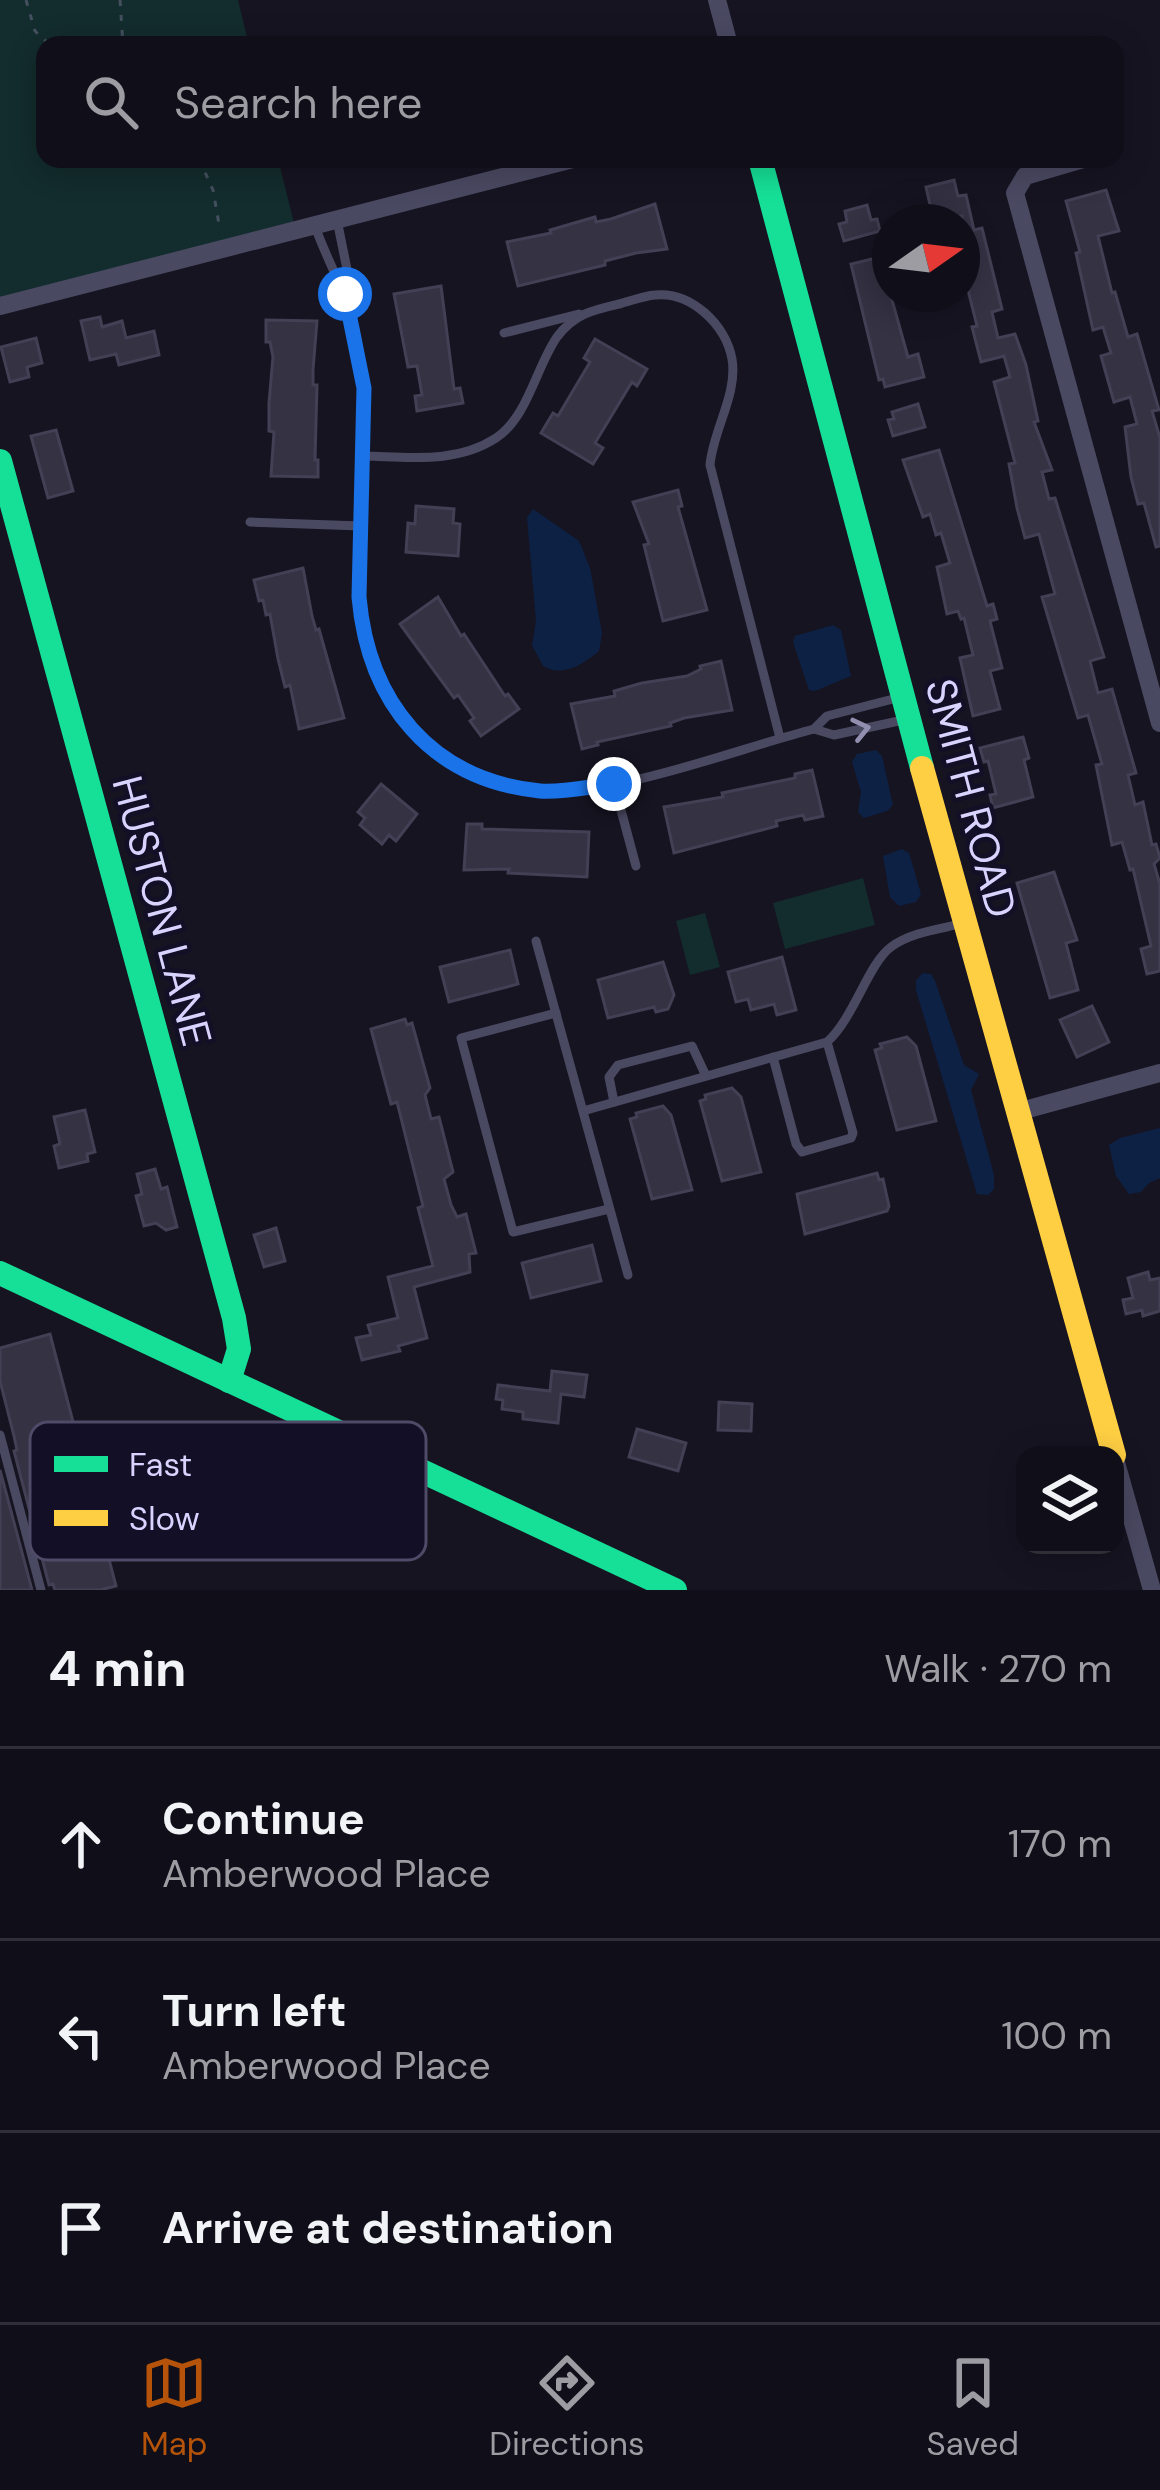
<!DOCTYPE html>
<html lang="en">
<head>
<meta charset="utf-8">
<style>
  :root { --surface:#100f19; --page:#1e1d26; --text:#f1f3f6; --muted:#9c9ca2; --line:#302f38; --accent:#b45309 }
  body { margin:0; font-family:"DM Sans",sans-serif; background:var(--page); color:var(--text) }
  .controls { position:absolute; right:36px; bottom:36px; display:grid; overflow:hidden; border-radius:24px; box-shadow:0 6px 30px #0003 }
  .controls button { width:108px; height:108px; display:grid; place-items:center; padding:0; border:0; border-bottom:3px solid var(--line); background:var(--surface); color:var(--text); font:60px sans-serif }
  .compass { position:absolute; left:872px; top:204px; width:108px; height:108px; border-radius:50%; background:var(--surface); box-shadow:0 6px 30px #0003; rotate:76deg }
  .stop { position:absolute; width:36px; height:36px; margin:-27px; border:9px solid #1a73e8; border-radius:50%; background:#fff }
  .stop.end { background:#1a73e8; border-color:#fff; box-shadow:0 3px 12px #0008 }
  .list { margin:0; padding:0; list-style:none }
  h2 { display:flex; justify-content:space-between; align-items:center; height:156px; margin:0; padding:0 48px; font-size:51px }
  h2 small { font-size:39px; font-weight:400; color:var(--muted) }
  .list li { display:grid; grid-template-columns:78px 1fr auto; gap:36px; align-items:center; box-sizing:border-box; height:192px; padding:0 48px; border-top:3px solid var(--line) }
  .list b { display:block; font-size:45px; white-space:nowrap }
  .list p { margin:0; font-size:39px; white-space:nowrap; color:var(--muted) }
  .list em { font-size:39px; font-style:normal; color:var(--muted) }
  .icon { flex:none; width:66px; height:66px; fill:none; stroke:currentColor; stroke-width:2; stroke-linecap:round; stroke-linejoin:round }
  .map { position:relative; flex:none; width:1160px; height:1590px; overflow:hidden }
  .search { position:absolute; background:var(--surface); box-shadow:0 6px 30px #0003; left:36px; right:36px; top:36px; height:132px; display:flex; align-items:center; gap:30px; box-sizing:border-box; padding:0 42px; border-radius:24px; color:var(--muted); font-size:45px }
  .sheet { height:732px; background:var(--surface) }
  nav { display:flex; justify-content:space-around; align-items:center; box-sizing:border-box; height:168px; border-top:3px solid var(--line); background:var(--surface); font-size:33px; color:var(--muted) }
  nav a { display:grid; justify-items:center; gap:6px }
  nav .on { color:var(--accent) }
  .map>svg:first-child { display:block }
  .park { fill:#132c2d }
  .water { fill:#0d2144 }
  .building { fill:#343243; stroke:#433f54; stroke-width:3 }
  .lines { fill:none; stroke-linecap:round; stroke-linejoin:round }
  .path { stroke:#44505f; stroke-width:3; stroke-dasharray:6 9; stroke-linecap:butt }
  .lane { stroke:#4a4962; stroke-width:9 }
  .street { stroke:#4a4962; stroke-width:18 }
  .fast { stroke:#16e098; stroke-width:24 }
  .slow { stroke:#ffcf43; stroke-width:24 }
  .oneway { stroke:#928eb0 }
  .route { stroke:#1a73e8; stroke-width:15 }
  .labels { text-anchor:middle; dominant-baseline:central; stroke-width:9; stroke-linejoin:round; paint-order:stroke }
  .street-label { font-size:42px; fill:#d9d4ff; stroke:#130f26 }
  .key { fill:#130f26; stroke:#4e4a67; stroke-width:3 }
  .key-label { font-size:33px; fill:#d9d4ff }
</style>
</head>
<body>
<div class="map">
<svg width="1160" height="1590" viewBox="0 0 1160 1590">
  <rect width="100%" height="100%" fill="#161421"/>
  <!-- park -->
  <g class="park">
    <polygon points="0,0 238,0 249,45 45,45 45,159 278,159 296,231 0,305"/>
    <polygon points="863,878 875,925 785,949 773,903"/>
    <polygon points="705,913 720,967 690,975 676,921"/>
  </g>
  <!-- water -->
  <g class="water">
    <path d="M533,509L579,541L590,568L602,633L599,651C584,664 562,678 543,666L532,645L536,621L527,518Z"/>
    <polygon points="833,625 841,630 851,676 815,691 809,690 793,642 795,636"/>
    <polygon points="876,750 882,756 893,805 887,811 864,818 858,812 861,792 852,762 857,754"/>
    <polygon points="902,849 909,853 921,894 916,902 899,906 890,897 883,856"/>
    <polygon points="923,973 931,974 935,981 964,1065 979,1074 971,1090 994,1175 994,1189 988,1195 977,1194 916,990 916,980"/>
    <polygon points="1160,1128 1160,1178 1149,1183 1141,1192 1129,1194 1116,1176 1109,1145 1120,1138"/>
  </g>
  <!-- building -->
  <g class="building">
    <polygon points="954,180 958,196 966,195 974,230 982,228 1002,309 992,312 998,338 1015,334 1026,365 1038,421 1034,422 1052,470 1042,472 1049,499 1055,498 1104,657 1090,661 1098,693 1112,689 1136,773 1128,775 1135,805 1143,802 1152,845 1156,844 1160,858 1154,864 1160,884 1160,971 1147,974 1141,949 1151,946 1133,869 1130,870 1122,842 1112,845 1096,765 1102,764 1088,715 1078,718 1042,597 1055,594 1039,534 1025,538 1017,508 1009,464 1015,463 994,382 1010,377 1004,356 981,362 972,327 977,326 962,266 962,216 934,222 926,187"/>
    <polygon points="1106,190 1119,231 1098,236 1112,293 1115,292 1128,337 1137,334 1159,410 1152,411 1160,438 1160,546 1156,547 1144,503 1138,504 1131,477 1125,427 1137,424 1130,397 1114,402 1101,356 1111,353 1103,327 1093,330 1076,253 1080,252 1066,201"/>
    <polygon points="655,204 667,249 636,253 605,261 605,265 518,286 507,242 551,233 550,230 595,217 596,222 611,219"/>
    <polygon points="867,205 871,220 877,219 880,231 844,241 839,224 847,222 845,211"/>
    <polygon points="880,257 908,357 918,354 924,377 885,387 883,379 879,380 851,264"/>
    <polygon points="441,286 454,389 460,388 463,403 417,411 415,396 422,395 417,366 408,367 394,294"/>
    <polygon points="100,317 102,327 122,321 126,338 154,331 159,355 119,365 116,354 90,360 81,321"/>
    <polygon points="266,320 317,321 313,370 313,385 317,385 315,460 318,460 318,477 271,476 274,432 269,431 269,403 273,357 270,342 266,342"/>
    <polygon points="36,338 42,363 27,367 29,377 10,382 1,347"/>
    <polygon points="595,339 647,369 637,386 632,382 595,443 603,448 593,464 541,433 553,413 558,416 590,362 584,358"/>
    <polygon points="918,404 925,427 893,436 888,420 894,419 892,412"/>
    <polygon points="56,430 73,491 48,498 31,436"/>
    <polygon points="939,450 987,606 993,604 997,619 990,621 1002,668 990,671 1000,709 973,716 960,658 973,655 964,618 961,619 958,611 947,614 937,567 950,563 941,533 936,535 930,514 923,517 903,460"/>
    <polygon points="678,490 682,506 678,507 707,610 663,621 644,545 649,544 633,502"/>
    <polygon points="416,506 454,509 453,523 460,524 458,556 406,552 408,523 415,524"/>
    <polygon points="303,568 312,616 316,630 319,629 344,718 299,729 290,685 285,687 278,659 270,614 266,615 263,600 259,601 254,580"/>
    <polygon points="438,597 461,636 464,634 505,696 508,694 519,709 481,736 470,721 474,718 458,695 454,698 400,624"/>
    <polygon points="721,661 732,710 684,718 670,723 671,726 597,742 598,745 582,749 571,704 615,696 614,691 642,683 687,676 701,669 700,666"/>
    <polygon points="1023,737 1029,758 1024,760 1033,797 993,808 990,795 996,794 988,761 984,762 980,748"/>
    <polygon points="812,770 823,816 805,820 803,815 776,821 777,826 674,853 664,807 723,797 722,793 795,778 795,774"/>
    <polygon points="381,784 417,814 396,841 389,835 382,844 360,825 365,818 358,812"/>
    <polygon points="467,824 482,824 482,829 589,832 587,877 508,873 509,869 464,870"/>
    <polygon points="1054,872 1077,940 1066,943 1078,990 1050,998 1017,883"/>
    <polygon points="510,950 518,984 449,1002 440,967"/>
    <polygon points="782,957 796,1010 777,1015 774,1004 751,1010 748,999 736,1002 728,972"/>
    <polygon points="663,962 674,995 668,1009 656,1012 654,1007 608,1018 598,980"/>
    <polygon points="1092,1006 1109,1042 1077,1057 1060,1020"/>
    <polygon points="405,1019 407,1025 412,1023 430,1088 425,1095 431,1119 439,1117 453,1172 444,1179 451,1205 457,1217 466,1214 476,1253 469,1254 470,1272 414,1287 427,1338 398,1346 400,1351 362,1360 356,1338 371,1335 368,1325 398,1318 388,1277 433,1266 418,1208 423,1206 397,1102 391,1104 371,1029"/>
    <polygon points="907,1037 916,1046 936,1121 897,1130 875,1050 882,1048 880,1044"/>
    <polygon points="732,1088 741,1097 761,1172 722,1181 700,1101 706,1099 705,1095"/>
    <polygon points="663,1106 671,1115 692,1190 652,1199 630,1119 637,1117 636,1113"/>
    <polygon points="85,1110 95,1152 87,1154 88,1161 59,1168 54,1146 60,1144 54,1117"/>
    <polygon points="155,1169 161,1189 167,1187 177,1227 166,1230 156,1223 144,1226 136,1196 142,1194 137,1174"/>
    <polygon points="877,1173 879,1180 883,1179 889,1206 887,1211 805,1234 797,1194"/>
    <polygon points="276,1228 285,1261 264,1267 254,1235"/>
    <polygon points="592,1245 601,1281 531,1298 522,1263"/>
    <polygon points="1148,1272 1150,1280 1160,1278 1160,1311 1143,1316 1142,1310 1126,1314 1123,1300 1133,1298 1128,1278"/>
    <polygon points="50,1334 116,1586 100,1590 55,1590 53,1584 49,1585 14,1451 17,1450 14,1436 0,1381 0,1348"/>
    <polygon points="552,1371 587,1375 584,1397 561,1394 558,1423 523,1419 523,1412 502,1409 503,1400 496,1399 498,1385 550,1391"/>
    <polygon points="719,1402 752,1404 751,1431 718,1430"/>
    <polygon points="637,1429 686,1443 678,1471 629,1457"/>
    <polygon points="0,1470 32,1590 0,1590"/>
  </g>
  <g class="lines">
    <!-- path -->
    <g class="path">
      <polyline points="26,0 35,31 50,45"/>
      <polyline points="120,0 123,45"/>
      <polyline points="199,159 213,190 220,230"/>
    </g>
    <!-- lane -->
    <g class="lane">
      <polyline points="337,220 349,279 345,294"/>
      <path d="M315,226C327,261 347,293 355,329C373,416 361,508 359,597C368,697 436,789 544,791C627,793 733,750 814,729L834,735L908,719"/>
      <polyline points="504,333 579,314"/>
      <path d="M364,456C410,457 456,464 496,438C528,417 536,367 557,337C574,314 593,310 619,304C631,301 643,296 655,295C691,291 726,325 732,359C738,394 713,430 710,465L780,738"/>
      <polyline points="250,522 361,526"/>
      <polyline points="814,729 827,716 897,698"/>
      <polyline points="614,784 636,866"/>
      <polyline points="536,941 628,1275"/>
      <polyline points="556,1013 461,1038 513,1232 609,1209"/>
      <polyline points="773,1057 796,1144 802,1152 851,1138 853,1133 827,1042"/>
      <polyline points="614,1102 609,1077 618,1065 692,1046 706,1076"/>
      <path d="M583,1111L827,1042C854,1018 868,964 891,947C911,932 941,929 964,923"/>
      <polyline points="0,1435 41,1590"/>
    </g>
    <!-- street -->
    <g class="street">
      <polyline points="717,0 729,45"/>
      <polyline points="1083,159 1025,176 1015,193 1160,723"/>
      <polyline points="0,306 573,159"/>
      <polyline points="1017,1112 1160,1073"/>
      <polyline points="1115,1459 1152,1590"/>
    </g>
    <!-- fast -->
    <g class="fast">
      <polyline points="760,159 922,768"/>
      <polyline points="0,461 234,1318 239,1349 229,1381"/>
      <polyline points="0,1273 675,1590"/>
    </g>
    <!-- slow -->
    <polyline class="slow" points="922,768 1114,1455"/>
  </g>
  <!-- one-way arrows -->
  <defs><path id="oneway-chevron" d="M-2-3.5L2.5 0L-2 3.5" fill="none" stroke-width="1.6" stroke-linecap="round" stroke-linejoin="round" transform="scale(3)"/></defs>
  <use class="oneway" href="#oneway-chevron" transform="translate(861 729) rotate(-13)"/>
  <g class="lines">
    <!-- route -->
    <path class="route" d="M345,294L364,388L359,597C368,702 431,780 540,791C563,793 591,786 614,784"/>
  </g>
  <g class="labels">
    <!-- street labels -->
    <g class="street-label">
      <text transform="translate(971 798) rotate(75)">SMITH ROAD</text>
      <text transform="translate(162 911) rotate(75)">HUSTON LANE</text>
    </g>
  </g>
  <!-- legend -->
  <rect x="30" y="1422" width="396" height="138" rx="18" class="key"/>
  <rect x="54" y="1456" width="54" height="16" fill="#16e098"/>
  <rect x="54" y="1510" width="54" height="16" fill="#ffcf43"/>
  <g class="key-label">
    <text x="129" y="1476">Fast</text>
    <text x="129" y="1530">Slow</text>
  </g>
</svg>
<div class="controls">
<button><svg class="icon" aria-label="layers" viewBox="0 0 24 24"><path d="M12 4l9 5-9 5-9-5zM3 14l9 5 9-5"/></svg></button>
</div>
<svg class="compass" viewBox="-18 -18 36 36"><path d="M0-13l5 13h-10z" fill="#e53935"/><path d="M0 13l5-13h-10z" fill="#9c9ca2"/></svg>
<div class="stop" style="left:345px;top:294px"></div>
<div class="stop end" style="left:614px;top:784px"></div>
<div class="search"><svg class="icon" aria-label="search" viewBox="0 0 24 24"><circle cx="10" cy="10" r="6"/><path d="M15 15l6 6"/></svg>Search here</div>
</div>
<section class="sheet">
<h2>4 min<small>Walk · 270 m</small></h2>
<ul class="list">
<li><svg class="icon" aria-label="ahead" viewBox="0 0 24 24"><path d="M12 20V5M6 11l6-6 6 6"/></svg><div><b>Continue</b><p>Amberwood Place</p></div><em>170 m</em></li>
<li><svg class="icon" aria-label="left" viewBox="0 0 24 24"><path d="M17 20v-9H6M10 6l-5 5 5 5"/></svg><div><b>Turn left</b><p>Amberwood Place</p></div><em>100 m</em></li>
<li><svg class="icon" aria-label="arrive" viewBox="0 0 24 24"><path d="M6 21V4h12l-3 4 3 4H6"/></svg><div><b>Arrive at destination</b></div></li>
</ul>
</section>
<nav>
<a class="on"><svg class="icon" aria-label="map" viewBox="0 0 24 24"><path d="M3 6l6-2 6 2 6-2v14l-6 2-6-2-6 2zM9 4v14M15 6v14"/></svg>Map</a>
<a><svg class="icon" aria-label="directions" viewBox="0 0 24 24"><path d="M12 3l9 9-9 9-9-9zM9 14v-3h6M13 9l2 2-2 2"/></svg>Directions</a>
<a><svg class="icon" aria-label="saved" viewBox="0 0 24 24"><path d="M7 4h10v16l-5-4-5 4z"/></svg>Saved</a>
</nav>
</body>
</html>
